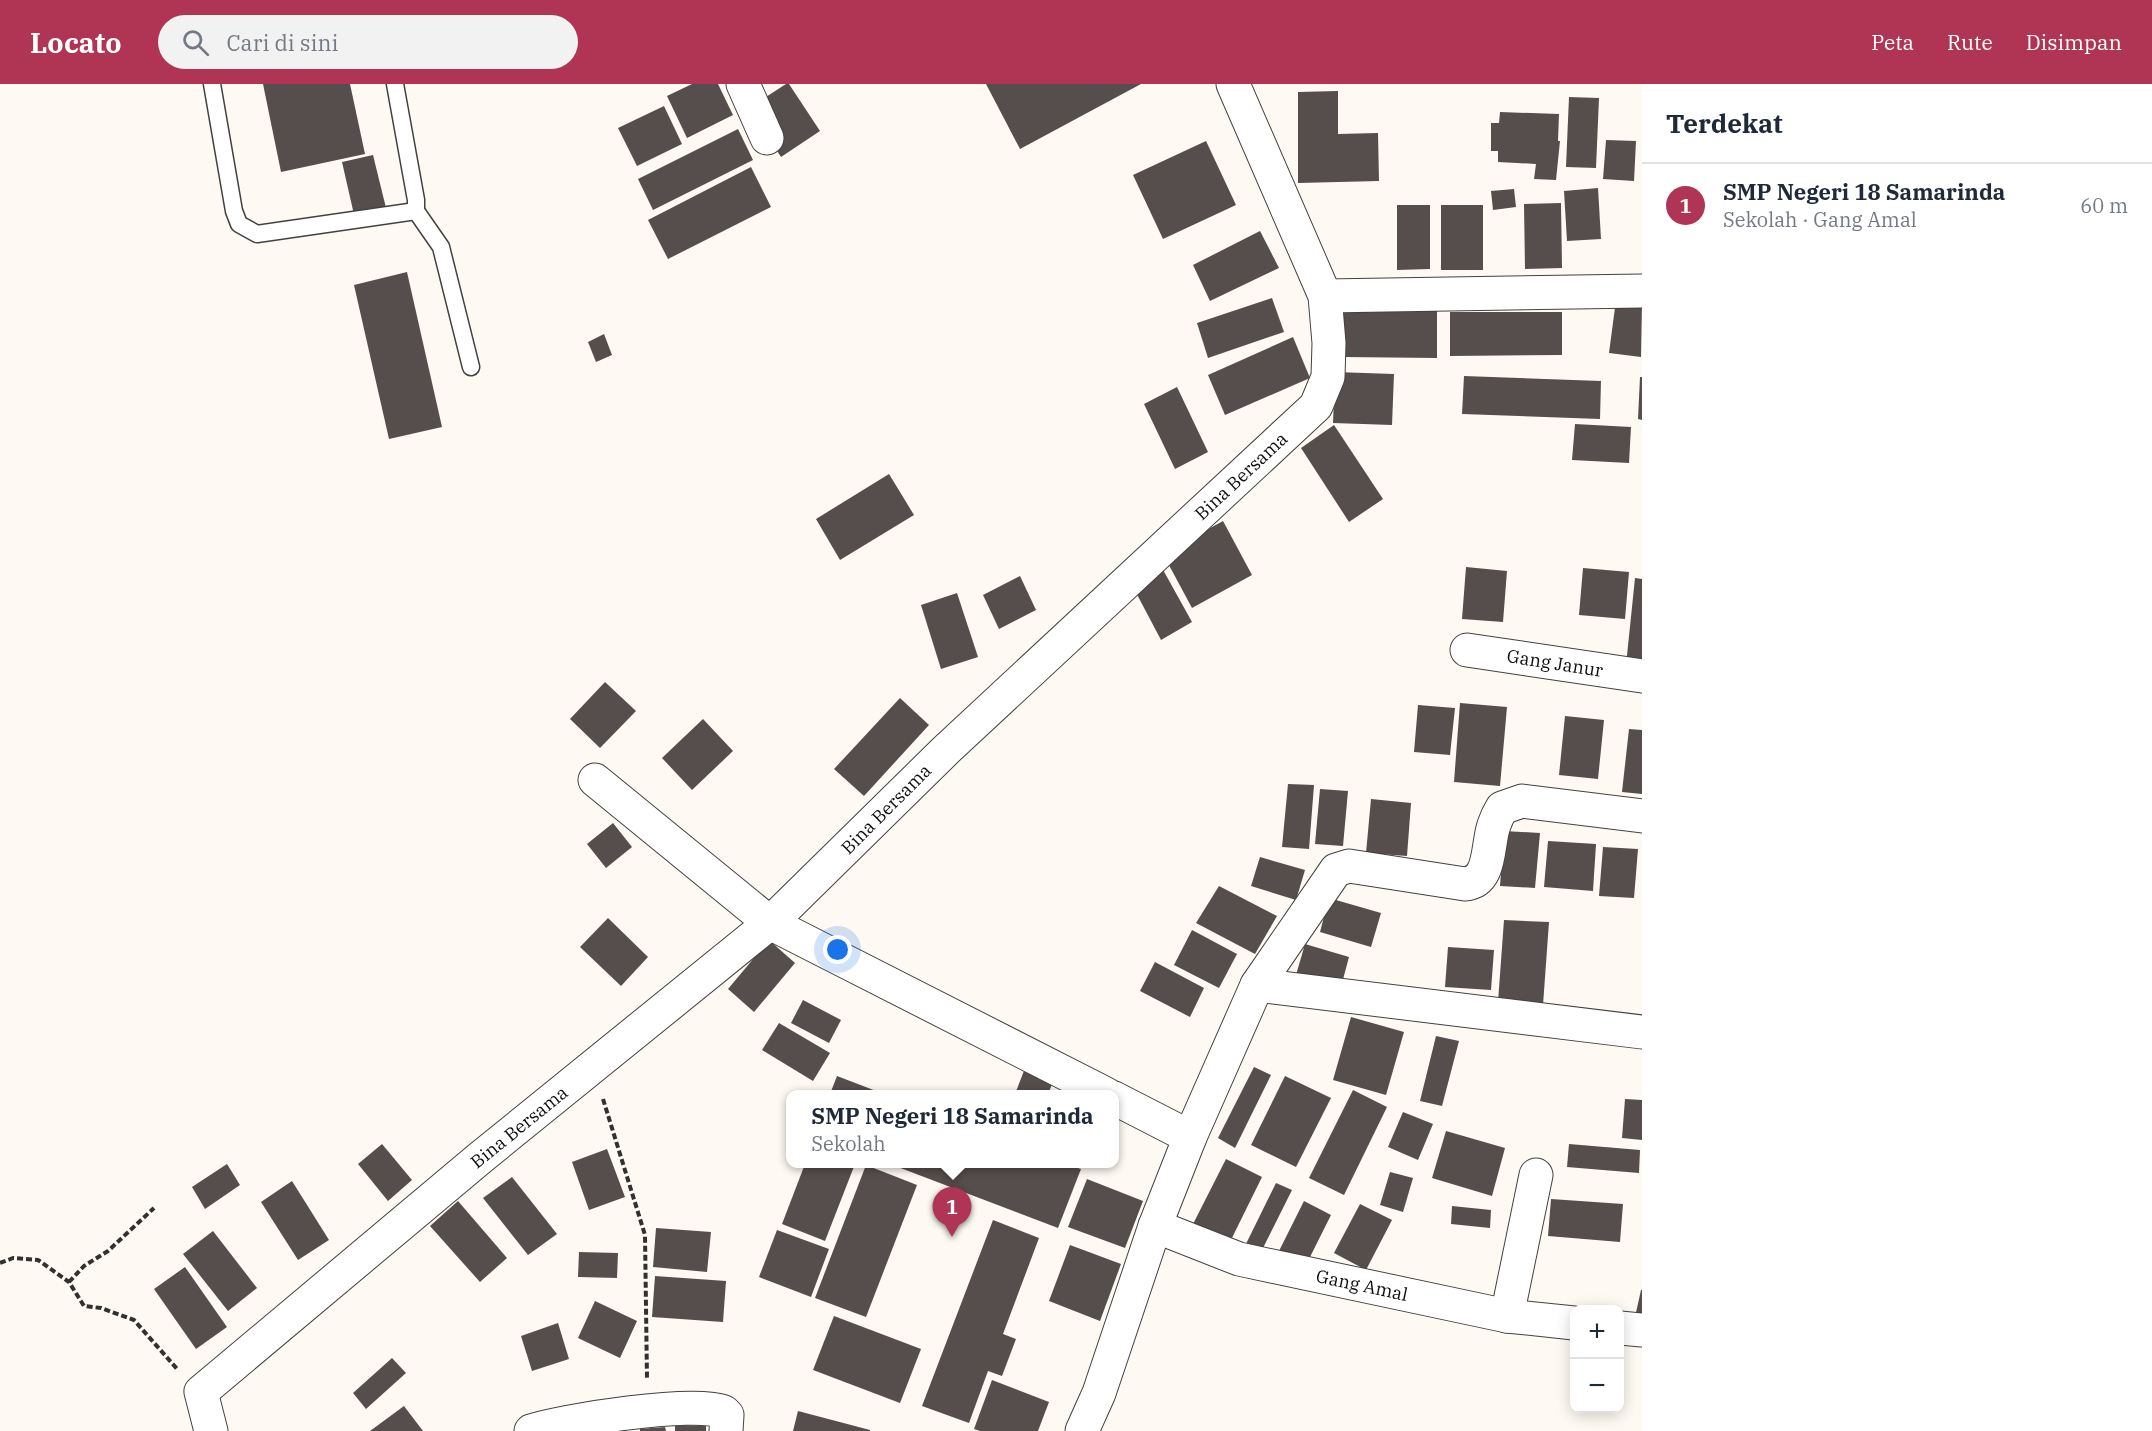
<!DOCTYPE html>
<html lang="id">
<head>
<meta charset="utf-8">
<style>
  :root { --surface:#fff; --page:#f2f2f3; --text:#1f2937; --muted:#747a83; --line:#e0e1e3; --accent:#b03555 }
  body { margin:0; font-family:"IBM Plex Serif",serif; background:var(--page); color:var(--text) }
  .controls { position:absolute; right:18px; bottom:18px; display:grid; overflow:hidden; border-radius:12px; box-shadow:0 3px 15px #0003 }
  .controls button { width:54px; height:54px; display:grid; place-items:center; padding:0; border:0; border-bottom:2px solid var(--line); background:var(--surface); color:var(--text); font:30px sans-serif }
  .you { position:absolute; left:838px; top:866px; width:21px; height:21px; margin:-15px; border:4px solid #fff; border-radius:50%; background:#1a73e8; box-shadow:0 0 0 9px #1a73e833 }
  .badge { display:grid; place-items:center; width:39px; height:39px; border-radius:50%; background:var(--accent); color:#fff; font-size:20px; font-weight:700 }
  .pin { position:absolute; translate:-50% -50px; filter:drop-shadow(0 2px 3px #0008) }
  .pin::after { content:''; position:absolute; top:32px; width:21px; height:18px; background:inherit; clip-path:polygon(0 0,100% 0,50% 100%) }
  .popup { position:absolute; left:786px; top:1006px; width:333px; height:78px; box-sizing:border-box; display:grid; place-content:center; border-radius:12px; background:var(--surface); filter:drop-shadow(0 2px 4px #0005); font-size:20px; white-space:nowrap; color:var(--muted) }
  .popup b { font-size:22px; color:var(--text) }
  .popup::after { content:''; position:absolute; left:50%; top:100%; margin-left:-12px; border:12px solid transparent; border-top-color:var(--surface) }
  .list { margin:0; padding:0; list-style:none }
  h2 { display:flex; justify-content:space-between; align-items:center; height:78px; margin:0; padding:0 24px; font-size:26px }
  h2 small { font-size:20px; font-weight:400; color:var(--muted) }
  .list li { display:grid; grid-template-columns:39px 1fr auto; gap:18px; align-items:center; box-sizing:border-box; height:84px; padding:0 24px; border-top:2px solid var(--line) }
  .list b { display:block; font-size:22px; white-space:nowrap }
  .list p { margin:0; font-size:20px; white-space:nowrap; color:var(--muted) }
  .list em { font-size:20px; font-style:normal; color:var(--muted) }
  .icon { flex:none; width:33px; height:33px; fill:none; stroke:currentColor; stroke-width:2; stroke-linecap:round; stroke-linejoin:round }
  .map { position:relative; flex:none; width:1642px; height:1347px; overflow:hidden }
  header { display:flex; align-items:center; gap:36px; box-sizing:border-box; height:84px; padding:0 30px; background:var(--accent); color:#fff }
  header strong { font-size:28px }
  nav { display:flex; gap:33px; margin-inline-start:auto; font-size:21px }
  .search { width:420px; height:54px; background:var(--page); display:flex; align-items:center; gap:15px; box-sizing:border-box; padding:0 21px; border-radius:33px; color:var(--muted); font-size:22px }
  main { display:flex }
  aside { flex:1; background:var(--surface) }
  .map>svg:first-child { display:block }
  .building { fill:#564e4c }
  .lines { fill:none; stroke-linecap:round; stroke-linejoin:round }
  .lane-casing { stroke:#424242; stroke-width:19 }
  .street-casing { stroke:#424242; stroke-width:35 }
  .path { stroke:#313131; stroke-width:4; stroke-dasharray:6 3; stroke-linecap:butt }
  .lane { stroke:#fff; stroke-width:16 }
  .street { stroke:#fff; stroke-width:33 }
  .labels { text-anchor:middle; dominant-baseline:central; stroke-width:6; stroke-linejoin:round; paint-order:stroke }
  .street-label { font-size:18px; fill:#0f0f0f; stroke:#fff }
</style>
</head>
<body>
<header>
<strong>Locato</strong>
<div class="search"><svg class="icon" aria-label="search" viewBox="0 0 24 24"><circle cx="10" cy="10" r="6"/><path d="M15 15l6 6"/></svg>Cari di sini</div>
<nav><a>Peta</a><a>Rute</a><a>Disimpan</a></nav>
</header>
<main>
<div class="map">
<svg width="1642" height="1347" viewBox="0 0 1642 1347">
  <rect width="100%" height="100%" fill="#fef9f2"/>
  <!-- building -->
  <g class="building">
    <polygon points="263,0 350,0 365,70 281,88"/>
    <polygon points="692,0 718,0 733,31 687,54 667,12"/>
    <polygon points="786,0 789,0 820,47 781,73 749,24"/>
    <polygon points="986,0 1141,0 1020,65"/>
    <polygon points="1338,7 1338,50 1378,49 1379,97 1298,99 1298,8"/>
    <polygon points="1569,13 1599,14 1596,84 1566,83"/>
    <polygon points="664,22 682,60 637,82 618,44"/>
    <polygon points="1500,28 1559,30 1558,57 1560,57 1556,96 1534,95 1536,80 1498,78 1498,67 1491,67 1491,39 1499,39"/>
    <polygon points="738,45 753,76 653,126 638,95"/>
    <polygon points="1606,56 1636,57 1634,97 1603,95"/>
    <polygon points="1206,57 1236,121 1163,155 1133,91"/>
    <polygon points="373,71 387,128 355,135 342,78"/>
    <polygon points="751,83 771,123 668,175 648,136"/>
    <polygon points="1598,104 1601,155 1567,157 1564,107"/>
    <polygon points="1514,105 1516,123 1493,126 1491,107"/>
    <polygon points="1561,119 1562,184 1525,185 1524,120"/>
    <polygon points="1397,121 1430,121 1430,185 1397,186"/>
    <rect x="1441" y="121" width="42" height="65"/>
    <polygon points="1260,147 1279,184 1210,217 1193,181"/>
    <polygon points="407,188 442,343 389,355 354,201"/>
    <polygon points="1272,214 1284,248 1208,274 1197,239"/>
    <polygon points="1616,216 1642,219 1641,273 1609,269"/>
    <polygon points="1344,225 1437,225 1437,274 1343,273"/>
    <polygon points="1450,228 1562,228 1562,271 1450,272"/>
    <polygon points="604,250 612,271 596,278 588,258"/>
    <polygon points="1293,253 1310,294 1225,331 1208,291"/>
    <polygon points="1335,288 1394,290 1392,341 1333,339"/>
    <polygon points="1464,292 1601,297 1600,335 1462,330"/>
    <polygon points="1640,293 1642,293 1642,336 1638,335"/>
    <polygon points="1177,303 1208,368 1175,385 1144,320"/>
    <polygon points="1575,340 1631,343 1629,379 1572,376"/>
    <polygon points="1334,341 1383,415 1349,438 1301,364"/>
    <polygon points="889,390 914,431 840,476 816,435"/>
    <polygon points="1223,437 1252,491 1192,524 1163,470"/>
    <polygon points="1466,483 1507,487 1503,538 1462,535"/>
    <polygon points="1162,484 1192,538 1161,556 1132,501"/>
    <polygon points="1583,484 1629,488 1625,535 1579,531"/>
    <polygon points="1020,492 1036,526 999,545 983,511"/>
    <polygon points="1635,494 1642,495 1642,582 1626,581"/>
    <polygon points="957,509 978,573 941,585 921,521"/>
    <polygon points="605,598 636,627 600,664 570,635"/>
    <polygon points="900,614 929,641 864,712 834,685"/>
    <polygon points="1460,619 1507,623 1500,702 1454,698"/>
    <polygon points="1418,621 1455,624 1450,671 1414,668"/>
    <polygon points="1565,632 1604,636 1598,695 1559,691"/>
    <polygon points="703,635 733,667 692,706 662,674"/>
    <polygon points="1629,645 1642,646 1642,710 1622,708"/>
    <polygon points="1288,700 1314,701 1309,765 1282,763"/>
    <polygon points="1320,705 1348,707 1343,762 1315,760"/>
    <polygon points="1371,715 1411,719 1407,772 1366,769"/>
    <polygon points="613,739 632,763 606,784 587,760"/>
    <polygon points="1504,747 1540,749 1535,804 1500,802"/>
    <polygon points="1548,757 1596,760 1593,807 1544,803"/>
    <polygon points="1603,763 1638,765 1634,814 1599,812"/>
    <polygon points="1260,773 1305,786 1296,816 1251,802"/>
    <polygon points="1219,802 1277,832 1255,870 1196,839"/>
    <polygon points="1329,814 1381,829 1371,863 1320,848"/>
    <polygon points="608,834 648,873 621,902 580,863"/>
    <polygon points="1504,836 1549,838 1543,921 1498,918"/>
    <polygon points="1192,846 1237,870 1219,904 1174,881"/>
    <polygon points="769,856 795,879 754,928 728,905"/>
    <polygon points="1305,860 1349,873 1341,903 1296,891"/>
    <polygon points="1448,863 1494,866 1491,906 1445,903"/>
    <polygon points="1155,878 1204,904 1190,933 1140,907"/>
    <polygon points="803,916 841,936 829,959 791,939"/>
    <polygon points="1351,933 1404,948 1386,1011 1333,996"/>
    <polygon points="779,939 830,969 813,997 762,966"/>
    <polygon points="1436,952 1459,957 1442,1022 1420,1017"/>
    <polygon points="1027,979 1056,991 1048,1010 1015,1010"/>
    <polygon points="1254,983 1271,991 1235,1064 1218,1054"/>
    <polygon points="837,992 884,1010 830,1010"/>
    <polygon points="1285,992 1331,1014 1296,1083 1251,1061"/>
    <polygon points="1353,1006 1387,1023 1344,1111 1309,1094"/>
    <polygon points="1625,1015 1642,1016 1642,1056 1622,1054"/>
    <polygon points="1403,1028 1433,1040 1418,1076 1388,1063"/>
    <polygon points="1446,1047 1505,1064 1492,1112 1432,1094"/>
    <polygon points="382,1060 412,1096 388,1117 358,1080"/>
    <polygon points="1569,1060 1640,1066 1639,1089 1567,1083"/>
    <polygon points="607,1065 625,1113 589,1126 572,1078"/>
    <polygon points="1226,1075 1262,1093 1227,1164 1190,1146"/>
    <polygon points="227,1080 240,1101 205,1125 192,1103"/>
    <polygon points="805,1080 855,1080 825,1157 782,1140"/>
    <polygon points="890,1080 1065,1080 1081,1085 1058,1144"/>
    <polygon points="866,1081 917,1101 866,1233 815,1214"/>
    <polygon points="1390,1088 1413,1094 1403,1128 1380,1121"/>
    <polygon points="512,1093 557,1150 528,1171 483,1114"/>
    <polygon points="1087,1095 1143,1117 1125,1164 1068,1143"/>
    <polygon points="292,1097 329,1156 298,1176 261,1118"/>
    <polygon points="1276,1099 1292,1106 1258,1174 1243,1166"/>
    <polygon points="1551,1115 1623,1120 1620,1158 1548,1152"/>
    <polygon points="458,1117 507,1174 480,1198 430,1142"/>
    <polygon points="1304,1117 1331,1131 1304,1185 1277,1171"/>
    <polygon points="1360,1120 1392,1136 1366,1186 1334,1169"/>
    <polygon points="1452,1122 1491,1126 1490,1144 1451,1140"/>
    <polygon points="993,1136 1039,1154 1003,1250 1016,1255 1002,1292 988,1287 969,1339 922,1322"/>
    <polygon points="656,1144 711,1148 707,1188 653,1183"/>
    <polygon points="777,1146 829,1165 811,1213 759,1193"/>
    <polygon points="213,1147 257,1204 228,1227 183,1170"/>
    <polygon points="1070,1161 1121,1180 1100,1237 1049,1217"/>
    <polygon points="579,1168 618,1169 617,1194 578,1193"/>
    <polygon points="185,1183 227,1243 196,1265 154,1205"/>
    <polygon points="655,1192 726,1197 723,1238 652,1233"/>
    <polygon points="1641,1206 1642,1206 1642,1235 1635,1233"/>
    <polygon points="595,1217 637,1237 620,1274 578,1254"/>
    <polygon points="834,1232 921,1265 900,1319 813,1286"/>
    <polygon points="558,1239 569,1275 532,1287 521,1252"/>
    <polygon points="392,1274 406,1289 366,1325 353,1309"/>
    <polygon points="992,1296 1049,1318 1038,1347 980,1347 974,1345"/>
    <polygon points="404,1322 423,1347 370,1347"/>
    <polygon points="798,1327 870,1346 870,1347 793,1347"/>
    <polygon points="675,1341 706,1342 706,1347 675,1347"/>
    <polygon points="665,1343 666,1347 640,1347 640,1345"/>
  </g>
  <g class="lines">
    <defs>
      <g id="lane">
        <polyline points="212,0 234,127 239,140 257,150 416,127 416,116 395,0"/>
        <polyline points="416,127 441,163 471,283"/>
      </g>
      <g id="street">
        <polyline points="743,0 767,54"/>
        <polyline points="1325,212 1642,207"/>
        <polyline points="1467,566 1642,592"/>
        <polyline points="595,696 770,839 1106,1010"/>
        <polyline points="1257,901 1642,948"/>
        <polyline points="1114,1014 1190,1053"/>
        <polyline points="1155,1142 1239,1175 1507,1232 1574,1239"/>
        <polyline points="1507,1232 1536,1091"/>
        <polyline points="1620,1244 1642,1246"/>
        <polyline points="211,1347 201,1308 480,1074 770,839 946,666 1316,322 1328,293 1329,259 1325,212 1233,0"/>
        <path d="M531,1347C565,1336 694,1316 724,1328L727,1331L726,1347"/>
        <path d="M1082,1347L1099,1309L1155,1142L1190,1053L1257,901L1336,786L1349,782L1465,800C1492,798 1487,760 1494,741C1496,735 1499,729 1502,724L1522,717L1642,732"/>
      </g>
    </defs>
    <!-- lane casing -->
    <use href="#lane" class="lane-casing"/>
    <!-- street casing -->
    <use href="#street" class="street-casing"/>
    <!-- path -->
    <g class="path">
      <polyline points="603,1015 645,1151 647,1295"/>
      <polyline points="0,1179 13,1174 38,1176 69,1198 84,1222 101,1224 134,1236 178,1286"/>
      <polyline points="69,1198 84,1182 108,1167 154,1124"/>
    </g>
    <!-- lane -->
    <use href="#lane" class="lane"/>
    <!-- street -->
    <use href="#street" class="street"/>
  </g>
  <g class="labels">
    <!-- street labels -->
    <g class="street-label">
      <text transform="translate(1241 392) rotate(-43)">Bina Bersama</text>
      <text transform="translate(1555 579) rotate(9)">Gang Janur</text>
      <text transform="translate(886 725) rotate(-45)">Bina Bersama</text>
      <text transform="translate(519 1043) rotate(-39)">Bina Bersama</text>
      <text transform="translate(1362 1201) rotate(12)">Gang Amal</text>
    </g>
  </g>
</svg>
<div class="controls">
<button>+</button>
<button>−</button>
</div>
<div class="you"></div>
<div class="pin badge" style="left:952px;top:1153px">1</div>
<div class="popup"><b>SMP Negeri 18 Samarinda</b>Sekolah</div>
</div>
<aside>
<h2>Terdekat<small></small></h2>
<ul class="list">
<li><span class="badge">1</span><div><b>SMP Negeri 18 Samarinda</b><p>Sekolah · Gang Amal</p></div><em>60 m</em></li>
</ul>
</aside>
</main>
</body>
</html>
